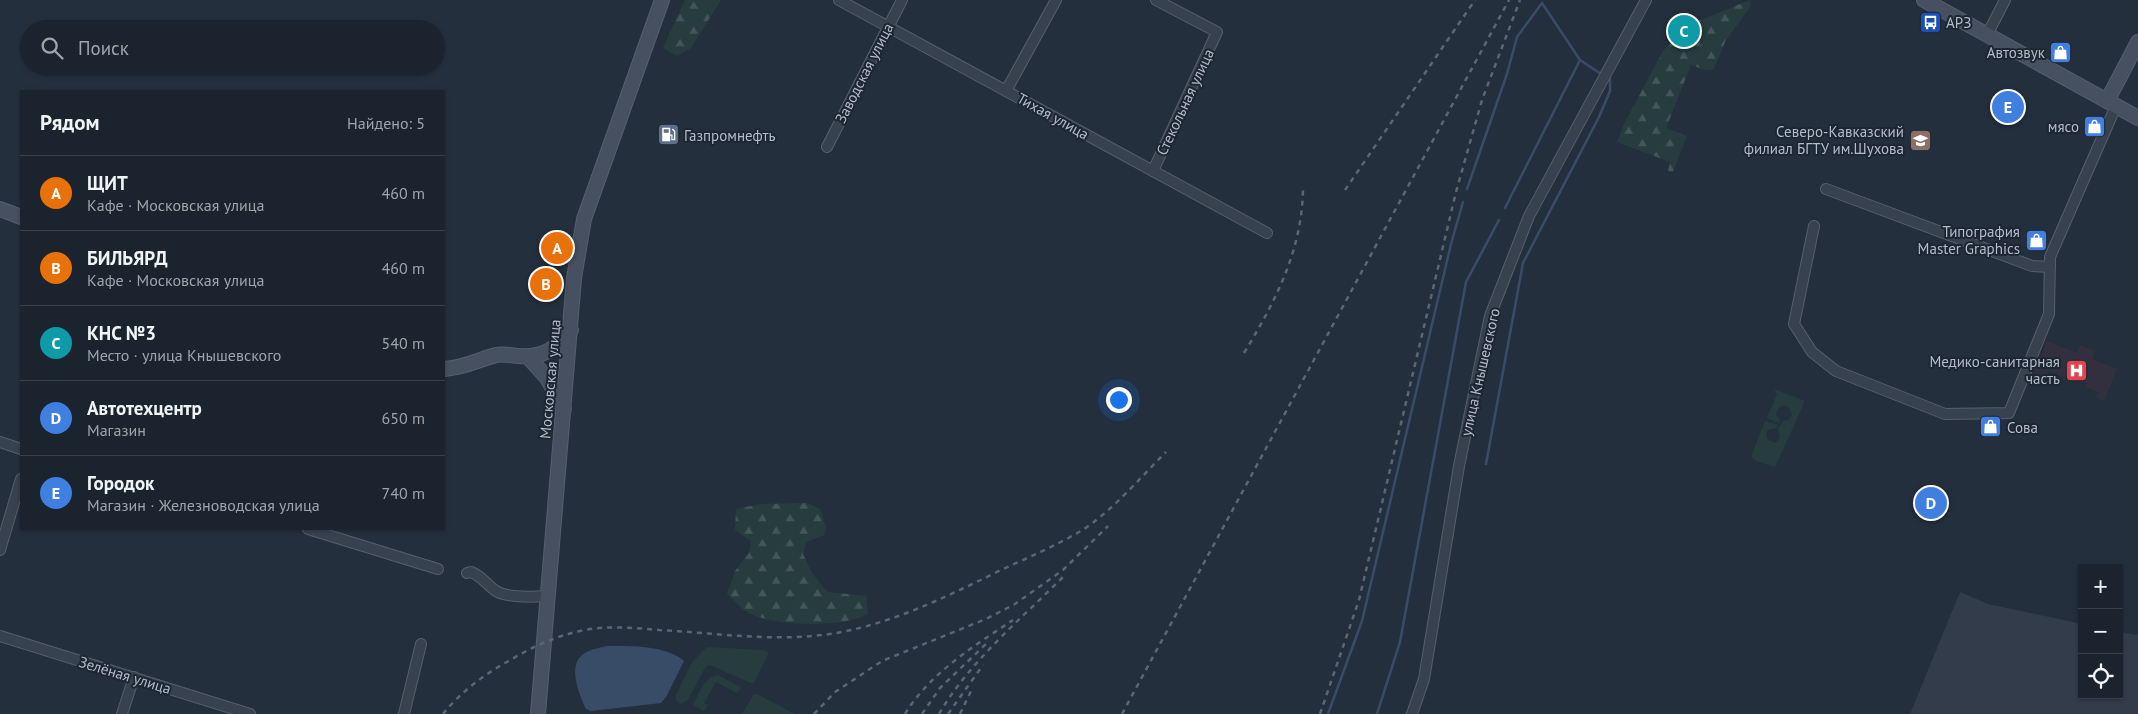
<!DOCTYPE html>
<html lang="ru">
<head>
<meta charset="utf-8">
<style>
  :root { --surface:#1b232e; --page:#282f3a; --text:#f1f3f6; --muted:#a0a4aa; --line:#39404a; --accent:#8ab4f8 }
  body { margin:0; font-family:"PT Sans",sans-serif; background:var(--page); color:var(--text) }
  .controls { position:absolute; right:15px; bottom:15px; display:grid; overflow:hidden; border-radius:0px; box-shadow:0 1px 4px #0004 }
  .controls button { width:45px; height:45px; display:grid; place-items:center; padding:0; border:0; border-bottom:1px solid var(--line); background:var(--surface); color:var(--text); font:25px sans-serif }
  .you { position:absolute; left:1118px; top:399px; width:18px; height:18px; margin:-12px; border:4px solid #fff; border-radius:50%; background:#1a73e8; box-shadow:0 0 0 8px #1a73e833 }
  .badge { display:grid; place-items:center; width:32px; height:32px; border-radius:50%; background:var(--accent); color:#fff; font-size:16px; font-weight:700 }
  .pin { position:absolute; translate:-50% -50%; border:2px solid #fff; box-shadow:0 1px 5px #0006 }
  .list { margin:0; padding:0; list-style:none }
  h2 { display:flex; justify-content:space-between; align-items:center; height:65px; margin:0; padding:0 20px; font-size:21px }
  h2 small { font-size:16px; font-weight:400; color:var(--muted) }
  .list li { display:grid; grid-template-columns:32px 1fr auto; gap:15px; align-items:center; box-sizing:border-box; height:75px; padding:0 20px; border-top:1px solid var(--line) }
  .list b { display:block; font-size:19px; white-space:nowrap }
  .list p { margin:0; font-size:16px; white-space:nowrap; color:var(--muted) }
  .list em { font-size:16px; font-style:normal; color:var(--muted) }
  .icon { flex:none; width:28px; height:28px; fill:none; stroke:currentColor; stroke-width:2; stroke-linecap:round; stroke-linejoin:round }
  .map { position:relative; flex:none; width:2138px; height:714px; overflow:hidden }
  .search { position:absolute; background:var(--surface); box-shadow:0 1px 4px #0004; left:20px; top:20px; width:425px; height:55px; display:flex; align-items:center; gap:12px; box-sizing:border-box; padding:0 18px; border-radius:28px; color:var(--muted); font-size:19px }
  .panel { position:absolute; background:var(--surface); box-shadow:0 1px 4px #0004; left:20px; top:90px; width:425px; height:440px; border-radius:0px }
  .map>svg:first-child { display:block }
  .medical { fill:#32303f }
  .airport { fill:#323c4b }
  .green { fill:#263c3f }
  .forest { fill:url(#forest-firs) }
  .water { fill:#394c67 }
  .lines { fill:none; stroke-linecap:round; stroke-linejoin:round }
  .stream { stroke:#394c67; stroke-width:2.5 }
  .street-casing { stroke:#565f6c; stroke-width:12 }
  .secondary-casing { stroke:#565f6c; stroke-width:16 }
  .street { stroke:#38414e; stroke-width:10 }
  .secondary { stroke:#465061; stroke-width:14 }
  .rail { stroke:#5a6575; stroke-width:2.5; stroke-dasharray:5 5; stroke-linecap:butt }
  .labels { text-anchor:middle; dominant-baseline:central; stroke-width:4; stroke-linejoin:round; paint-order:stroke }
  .poi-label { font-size:15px; fill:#b4bcc9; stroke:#1d2633; text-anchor:end }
  .street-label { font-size:15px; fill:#b4bcc9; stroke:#1d2633 }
</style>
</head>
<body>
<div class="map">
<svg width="2138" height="714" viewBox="0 0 2138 714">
  <defs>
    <pattern id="forest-firs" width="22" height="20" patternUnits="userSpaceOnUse" patternTransform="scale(1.25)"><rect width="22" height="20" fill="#263c3f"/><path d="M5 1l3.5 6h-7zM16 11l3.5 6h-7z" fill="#435659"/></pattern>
  </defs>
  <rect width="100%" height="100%" fill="#242f3e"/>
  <!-- medical -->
  <polygon class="medical" points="2047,341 2077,353 2080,345 2095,351 2092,359 2117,369 2104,401 2096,398 2098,392 2085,387 2087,383 2069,376 2068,379 2048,371 2046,377 2034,373"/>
  <!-- airport -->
  <polygon class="airport" points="1960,592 1988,604 2082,624 2082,695 2119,695 2119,632 2138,635 2138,714 1910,714"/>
  <!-- green -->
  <g class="green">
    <path d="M1774,389L1805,401L1775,467L1754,460L1751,456L1765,421L1778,425L1776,428L1768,430L1766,433L1768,440L1775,443L1780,438L1778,429L1783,421L1788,420L1792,415L1790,409C1784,402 1777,407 1776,415L1780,420L1779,423L1767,418L1777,394Z"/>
    <polygon points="707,647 762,650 769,652 753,684 710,665 706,666 688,700 680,704 676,701 676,695 692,662"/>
    <path d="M718,675L741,687L737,693L716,682L704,703L708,705L704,711L693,705C699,694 704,676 718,675Z"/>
    <polygon points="754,694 759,695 795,714 742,714"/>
  </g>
  <!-- forest -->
  <g class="forest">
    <polygon points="685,0 721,0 691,48 677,56 663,48"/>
    <path d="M1750,0L1751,6L1726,40L1713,70H1705L1691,65L1666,128L1687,136L1673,172L1668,171L1670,162L1617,142L1623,126L1663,51L1673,41C1684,43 1688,44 1697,38L1696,22Z"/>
    <path d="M807,503L820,509L826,527L824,535L806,542L803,554L812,573L827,592L866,596L868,614C843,628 773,627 747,612C740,608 733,599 727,594L735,571L749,553L751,541L735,530L736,509L761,504Z"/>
  </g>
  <!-- water -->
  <path class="water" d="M607,646C630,646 666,645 684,661L666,697L661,703L591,711L586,709C580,696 568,668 581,656C587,650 599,648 607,646Z"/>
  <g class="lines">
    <!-- stream -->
    <g class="stream">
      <polyline points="1467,189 1507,74 1517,37 1542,3 1580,60 1601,74"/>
      <polyline points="1505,208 1580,60"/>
      <polyline points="1486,464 1523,263 1599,117 1610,91 1610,79 1606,77"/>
      <polyline points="1328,714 1362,621 1451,244 1463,202"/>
      <polyline points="1377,714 1400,642 1466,282 1499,220"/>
    </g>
    <defs>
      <g id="street">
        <polyline points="839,0 1267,233"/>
        <polyline points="1987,35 2005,0"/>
        <polyline points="1006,91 1056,0"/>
        <polyline points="827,147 902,0"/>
        <polyline points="1153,171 1217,32 1156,0"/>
        <polyline points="1826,189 2032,266 2050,267"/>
        <polyline points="1814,226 1794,324 1812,352 1836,371 1945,414 2009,413 2049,314 2050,257 2116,106"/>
        <polyline points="0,442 21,449"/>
        <polyline points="308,529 438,569"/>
        <polyline points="0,550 21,479"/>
        <path d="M467,573L471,572C482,576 487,585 496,591C508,598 533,597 547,596"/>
        <polyline points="0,636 250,714"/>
        <polyline points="122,714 134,677"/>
        <polyline points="404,714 421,644"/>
        <polyline points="1412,714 1424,679 1459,466 1490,316 1529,216 1646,0"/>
      </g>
      <g id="secondary">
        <polyline points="1924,0 2138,118"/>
        <polyline points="2107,101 2138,42"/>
        <polyline points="0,209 21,217"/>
        <polyline points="528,357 547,378 564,409"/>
        <path d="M444,369C463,368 478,360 496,355C503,353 512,356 519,356C543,358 556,349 571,330"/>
        <polyline points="538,714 574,278 584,219 662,0"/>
      </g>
    </defs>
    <!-- street casing -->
    <use href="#street" class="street-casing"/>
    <!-- secondary casing -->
    <use href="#secondary" class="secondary-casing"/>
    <!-- street -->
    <use href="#street" class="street"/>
    <!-- secondary -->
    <use href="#secondary" class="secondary"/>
    <!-- rail -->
    <g class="rail">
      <polyline points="1345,190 1475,0"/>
      <path d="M1244,353C1275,302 1302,251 1303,189"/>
      <path d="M443,714C460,693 482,676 505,663C532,647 559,634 590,629C613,626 636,628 659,630C717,633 778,643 836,633C894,623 948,596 1001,570C1029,557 1058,545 1084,529C1115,508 1140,478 1166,452"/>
      <polyline points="814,714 835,692 882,661 986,619 1015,604 1063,570 1108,526"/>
      <path d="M905,714C930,673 974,646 1013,620"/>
      <polyline points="922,714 940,688 986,644"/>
      <path d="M939,714C970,661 1020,620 1063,577"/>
      <polyline points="948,714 983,665"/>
      <polyline points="960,714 971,691"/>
      <polyline points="1122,714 1509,0"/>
      <polyline points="1320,714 1359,600 1456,192 1482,100 1520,0"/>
    </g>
  </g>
  <!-- icons -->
  <defs>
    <symbol id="bus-square" viewBox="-11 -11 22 22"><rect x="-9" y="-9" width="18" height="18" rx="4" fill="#1a4fb4" stroke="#1d2633"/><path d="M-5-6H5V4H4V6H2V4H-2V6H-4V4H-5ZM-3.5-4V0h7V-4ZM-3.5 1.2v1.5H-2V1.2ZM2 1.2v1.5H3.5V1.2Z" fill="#fff"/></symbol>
    <symbol id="shop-square" viewBox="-11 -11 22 22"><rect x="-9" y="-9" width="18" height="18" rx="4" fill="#3f7fe0" stroke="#1d2633"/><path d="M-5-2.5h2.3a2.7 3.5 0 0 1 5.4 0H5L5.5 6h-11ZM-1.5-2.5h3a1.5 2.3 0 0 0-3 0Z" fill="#fff"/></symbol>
    <symbol id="fuel-square" viewBox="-11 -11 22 22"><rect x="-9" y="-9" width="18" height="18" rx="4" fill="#5c6f8a" stroke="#1d2633"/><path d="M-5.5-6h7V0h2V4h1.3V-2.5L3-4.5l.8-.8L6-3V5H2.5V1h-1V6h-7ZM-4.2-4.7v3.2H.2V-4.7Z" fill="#fff"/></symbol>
    <symbol id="university-square" viewBox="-11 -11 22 22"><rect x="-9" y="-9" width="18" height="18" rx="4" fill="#8d6e63" stroke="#1d2633"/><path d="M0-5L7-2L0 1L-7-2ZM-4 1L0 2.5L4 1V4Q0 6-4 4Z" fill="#fff"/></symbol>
    <symbol id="hospital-square" viewBox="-11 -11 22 22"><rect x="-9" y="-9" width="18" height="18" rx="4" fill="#e0444e" stroke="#1d2633"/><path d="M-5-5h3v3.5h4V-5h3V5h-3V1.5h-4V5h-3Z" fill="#fff"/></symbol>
  </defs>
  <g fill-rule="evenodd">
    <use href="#bus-square" x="1918" y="10" width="25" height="25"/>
    <use href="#shop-square" x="2048" y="40" width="25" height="25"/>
    <use href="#shop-square" x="2082" y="114" width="25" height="25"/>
    <use href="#fuel-square" x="656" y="122" width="25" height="25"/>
    <use href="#university-square" x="1908" y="128" width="25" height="25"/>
    <use href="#shop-square" x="2024" y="228" width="25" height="25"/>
    <use href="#hospital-square" x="2064" y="358" width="25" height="25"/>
    <use href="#shop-square" x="1978" y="414" width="25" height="25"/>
  </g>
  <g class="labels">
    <!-- poi labels -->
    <g class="poi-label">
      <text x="1946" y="22" text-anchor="start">АРЗ</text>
      <text x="2045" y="52">Автозвук</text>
      <text x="2079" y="126">мясо</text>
      <text x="1904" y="131">Северо-Кавказский<tspan x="1904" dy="17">филиал БГТУ им.Шухова</tspan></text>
      <text x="684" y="135" text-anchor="start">Газпромнефть</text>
      <text x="2020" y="231">Типография<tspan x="2020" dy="17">Master Graphics</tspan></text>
      <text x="2060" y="361">Медико-санитарная<tspan x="2060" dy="17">часть</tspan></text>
      <text x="2007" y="427" text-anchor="start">Сова</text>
    </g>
    <!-- street labels -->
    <g class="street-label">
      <text transform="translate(864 73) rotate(-63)">Заводская улица</text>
      <text transform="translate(1185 102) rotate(-65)">Стекольная улица</text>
      <text transform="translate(1053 116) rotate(29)">Тихая улица</text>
      <text transform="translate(1480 372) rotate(-77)">улица Кнышевского</text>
      <text transform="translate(550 379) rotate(-85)">Московская улица</text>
      <text transform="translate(125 675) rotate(17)">Зелёная улица</text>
    </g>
  </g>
</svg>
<div class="controls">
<button>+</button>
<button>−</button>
<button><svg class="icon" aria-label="locate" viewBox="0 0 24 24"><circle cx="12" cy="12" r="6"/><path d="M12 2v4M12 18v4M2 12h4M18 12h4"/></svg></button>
</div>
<div class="you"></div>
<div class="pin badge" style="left:557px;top:248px;background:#e8710a">A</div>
<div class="pin badge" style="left:546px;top:284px;background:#e8710a">B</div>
<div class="pin badge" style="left:1684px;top:31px;background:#0f9aa8">C</div>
<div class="pin badge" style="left:1931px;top:503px;background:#3f7fe0">D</div>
<div class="pin badge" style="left:2008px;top:107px;background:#3f7fe0">E</div>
<div class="search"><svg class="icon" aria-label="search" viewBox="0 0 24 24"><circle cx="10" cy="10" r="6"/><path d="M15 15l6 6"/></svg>Поиск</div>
<section class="panel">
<h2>Рядом<small>Найдено: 5</small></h2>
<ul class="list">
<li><span class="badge" style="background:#e8710a">A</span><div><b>ЩИТ</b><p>Кафе · Московская улица</p></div><em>460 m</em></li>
<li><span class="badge" style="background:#e8710a">B</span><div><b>БИЛЬЯРД</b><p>Кафе · Московская улица</p></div><em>460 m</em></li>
<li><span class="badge" style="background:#0f9aa8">C</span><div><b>КНС №3</b><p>Место · улица Кнышевского</p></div><em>540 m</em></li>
<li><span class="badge" style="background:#3f7fe0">D</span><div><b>Автотехцентр</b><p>Магазин</p></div><em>650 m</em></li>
<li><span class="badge" style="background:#3f7fe0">E</span><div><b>Городок</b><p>Магазин · Железноводская улица</p></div><em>740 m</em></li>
</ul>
</section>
</div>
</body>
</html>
